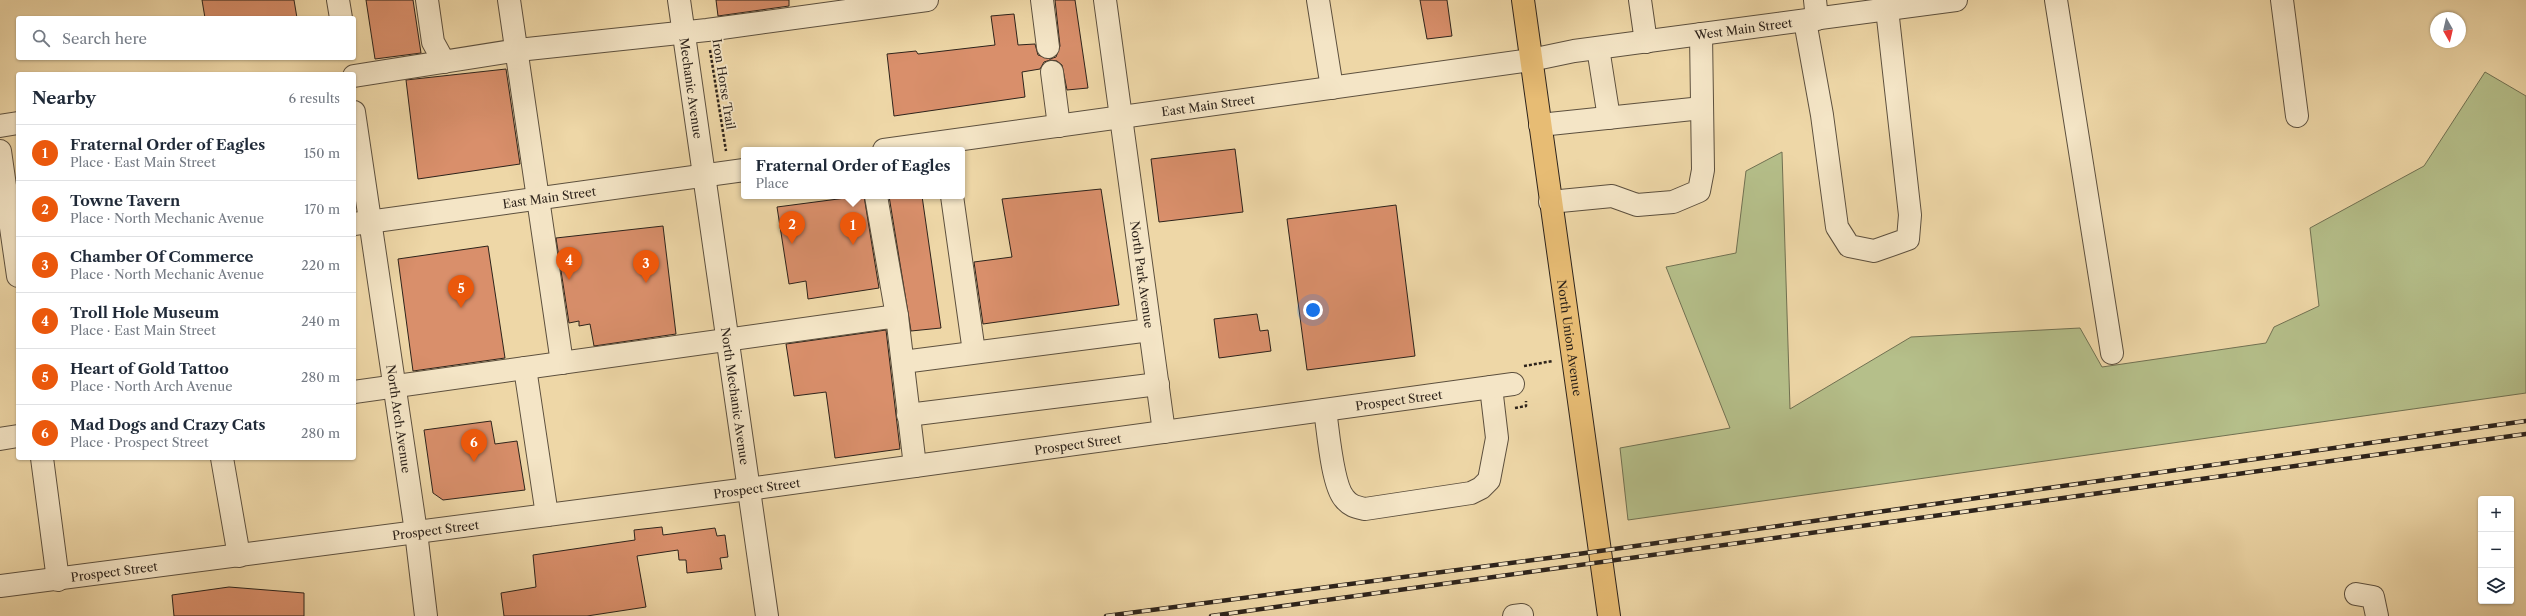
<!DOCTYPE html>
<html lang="en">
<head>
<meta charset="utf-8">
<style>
  :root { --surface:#fff; --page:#f6f6f7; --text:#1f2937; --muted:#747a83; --line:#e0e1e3; --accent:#ea580c }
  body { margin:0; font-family:"Libre Caslon Text",serif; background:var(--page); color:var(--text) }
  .controls { position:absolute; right:12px; bottom:12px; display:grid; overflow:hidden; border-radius:4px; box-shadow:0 1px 3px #0004 }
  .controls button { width:36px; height:36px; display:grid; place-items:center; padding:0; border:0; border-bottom:1px solid var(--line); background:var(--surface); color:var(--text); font:20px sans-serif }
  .compass { position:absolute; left:2430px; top:12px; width:36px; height:36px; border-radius:50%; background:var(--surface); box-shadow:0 1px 3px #0004; rotate:172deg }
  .you { position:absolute; left:1313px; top:310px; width:14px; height:14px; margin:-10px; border:3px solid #fff; border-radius:50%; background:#1a73e8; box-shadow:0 0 0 6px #1a73e833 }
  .badge { display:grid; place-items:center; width:26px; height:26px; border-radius:50%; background:var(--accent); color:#fff; font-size:13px; font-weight:700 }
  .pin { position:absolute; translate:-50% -33px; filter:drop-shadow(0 1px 2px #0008) }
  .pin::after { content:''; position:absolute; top:21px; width:14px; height:12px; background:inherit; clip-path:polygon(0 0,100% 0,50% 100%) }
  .popup { position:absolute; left:741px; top:147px; width:224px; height:52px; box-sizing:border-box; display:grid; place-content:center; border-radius:4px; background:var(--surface); filter:drop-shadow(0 1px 3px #0005); font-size:13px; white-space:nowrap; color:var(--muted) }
  .popup b { font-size:15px; color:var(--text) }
  .popup::after { content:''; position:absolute; left:50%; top:100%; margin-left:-8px; border:8px solid transparent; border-top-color:var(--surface) }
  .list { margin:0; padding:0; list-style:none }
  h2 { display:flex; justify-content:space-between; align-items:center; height:52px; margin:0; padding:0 16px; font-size:17px }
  h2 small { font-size:13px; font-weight:400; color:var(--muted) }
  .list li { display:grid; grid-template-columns:26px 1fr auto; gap:12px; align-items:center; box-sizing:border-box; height:56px; padding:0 16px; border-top:1px solid var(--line) }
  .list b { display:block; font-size:15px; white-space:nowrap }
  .list p { margin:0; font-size:13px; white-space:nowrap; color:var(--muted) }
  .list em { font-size:13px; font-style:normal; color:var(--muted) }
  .icon { flex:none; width:22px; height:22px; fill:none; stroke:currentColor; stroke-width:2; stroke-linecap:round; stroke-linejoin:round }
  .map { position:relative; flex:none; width:2526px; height:616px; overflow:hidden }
  .search { position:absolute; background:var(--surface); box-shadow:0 1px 3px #0004; left:16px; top:16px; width:340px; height:44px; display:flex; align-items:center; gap:10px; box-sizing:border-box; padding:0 14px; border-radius:4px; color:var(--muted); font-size:15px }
  .panel { position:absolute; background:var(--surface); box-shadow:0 1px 3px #0004; left:16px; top:72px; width:340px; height:388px; border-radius:4px }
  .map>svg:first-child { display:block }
  .green { fill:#b5bf8a; stroke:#717152 }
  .building { fill:#d98f6b; stroke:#2d231b }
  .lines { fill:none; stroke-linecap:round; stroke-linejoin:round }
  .minor-casing { stroke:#5d503e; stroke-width:24 }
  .major-casing { stroke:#2d231b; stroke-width:24 }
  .path { stroke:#2d231b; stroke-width:2.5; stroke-dasharray:3 2; stroke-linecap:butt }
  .minor { stroke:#f4e5c6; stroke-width:22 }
  .major { stroke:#e7bc74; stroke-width:22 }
  .rail-casing { stroke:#2d231b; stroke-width:4.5 }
  .rail { stroke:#f4e5c6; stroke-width:3; stroke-dasharray:9; stroke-linecap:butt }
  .labels { text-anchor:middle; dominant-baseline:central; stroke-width:3.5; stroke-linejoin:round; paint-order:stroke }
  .street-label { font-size:12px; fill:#2d231b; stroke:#f4e5c6 }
</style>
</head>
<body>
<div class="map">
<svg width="2526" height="616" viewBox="0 0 2526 616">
  <rect width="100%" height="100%" fill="#eed7a7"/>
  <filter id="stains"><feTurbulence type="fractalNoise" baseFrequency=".005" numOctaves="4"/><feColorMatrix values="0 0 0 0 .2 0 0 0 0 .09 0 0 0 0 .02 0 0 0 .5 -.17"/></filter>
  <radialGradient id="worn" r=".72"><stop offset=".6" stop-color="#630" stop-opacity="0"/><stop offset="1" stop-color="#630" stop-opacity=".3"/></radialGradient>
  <!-- green -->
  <polygon class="green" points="2485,72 2526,96 2526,393 1628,520 1620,448 1730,428 1666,267 1736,253 1746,171 1782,152 1790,409 1911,337 2080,328 2102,367 2266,343 2274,327 2319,306 2310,228 2424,166"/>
  <!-- building -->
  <g class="building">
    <polygon points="202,0 294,0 297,18 205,18"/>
    <polygon points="366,0 413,0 421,53 375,59"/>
    <polygon points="716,0 789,0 789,6 718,16"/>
    <polygon points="1055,0 1075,0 1088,88 1067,90 1062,65 1057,61 1050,60 1044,62 1040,69 1022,72 1025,97 894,116 887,54 916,51 918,54 995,45 991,16 1014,14 1018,45 1035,44 1038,55 1050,59 1056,57 1060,46"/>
    <polygon points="1420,0 1447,0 1452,36 1427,39"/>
    <polygon points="506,69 520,164 418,179 406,80"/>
    <polygon points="1235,149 1243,212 1159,222 1151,159"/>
    <polygon points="1101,189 1119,305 983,324 974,262 1012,257 1002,199"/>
    <polygon points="861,196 864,196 879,288 808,299 806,281 789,284 777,207"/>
    <polygon points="889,196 922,196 941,328 911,331"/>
    <polygon points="1396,205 1415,356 1307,370 1287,219"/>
    <polygon points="663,226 676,334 594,346 590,324 579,326 579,321 569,323 556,238"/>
    <polygon points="488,246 505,358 413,371 398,259"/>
    <polygon points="1257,314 1260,331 1268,330 1271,351 1219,358 1214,319"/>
    <polygon points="886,330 900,449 835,458 826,392 794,396 786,344"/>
    <polygon points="491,421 495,444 517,441 525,490 443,500 433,493 424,430"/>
    <polygon points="662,527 663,535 715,528 717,536 725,535 728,557 720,558 722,569 687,573 686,560 679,560 678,550 637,556 646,607 587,616 504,616 501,593 536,587 533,555 635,540 634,530"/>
    <polygon points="229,587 304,593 304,616 174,616 172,595"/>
  </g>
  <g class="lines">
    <defs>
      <g id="minor">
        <polyline points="338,0 341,18"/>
        <polyline points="427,0 433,42 444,62"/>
        <polyline points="509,0 562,363"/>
        <path id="s1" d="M679,0L767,616"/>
        <polyline points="1042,0 1048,47"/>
        <path id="s2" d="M1105,0L1164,432"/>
        <polyline points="1318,0 1332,88"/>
        <polyline points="1640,0 1646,42"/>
        <polyline points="1815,0 1817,19"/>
        <polyline points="2056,0 2112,353"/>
        <polyline points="2282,0 2297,116"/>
        <polyline points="1805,21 1822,115 1837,227 1849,246 1874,251 1908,239 1910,215 1887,9"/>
        <polyline points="1598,48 1609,118"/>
        <polyline points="1052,72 1059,126"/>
        <polyline points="354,76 518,50 707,30 927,0"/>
        <path id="s3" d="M354,112L416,532L426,616"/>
        <polyline points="1540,125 1702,108"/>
        <polyline points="0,126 18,123"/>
        <path id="s4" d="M884,150L1531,60L1574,51L1956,0"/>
        <polyline points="0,151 18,276"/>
        <polyline points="876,196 897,316"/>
        <polyline points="952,196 974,352"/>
        <polyline points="1550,202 1612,196 1637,205 1673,202 1699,191 1703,170 1701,34"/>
        <path id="s5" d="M354,224L744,170"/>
        <polyline points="903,362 1150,330"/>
        <polyline points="525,368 547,515"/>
        <polyline points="354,392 897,316 915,466"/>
        <path d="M1325,410C1328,429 1332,484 1344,498C1350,506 1356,507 1365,509L1471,493L1481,488L1489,480L1497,438L1491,387"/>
        <polyline points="908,415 1158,384"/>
        <polyline points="0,439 18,436"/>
        <polyline points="42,458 58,580"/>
        <polyline points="222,458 239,556"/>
        <path id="s6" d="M0,586L748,489L1513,384"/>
        <polyline points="2356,594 2373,597 2377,616"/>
        <polyline points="1514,616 1522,615"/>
      </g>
      <g id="major">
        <path id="s7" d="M1523,0L1609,616"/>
      </g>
    </defs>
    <!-- minor casing -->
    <use href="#minor" class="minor-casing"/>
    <!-- major casing -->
    <use href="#major" class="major-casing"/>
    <!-- path -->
    <g class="path">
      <polyline points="710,50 726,151"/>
      <polyline points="1524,366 1553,361"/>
      <polyline points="1515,408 1526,406 1526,401"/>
    </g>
    <!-- minor -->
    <use href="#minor" class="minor"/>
    <!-- major -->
    <use href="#major" class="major"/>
    <defs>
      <g id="rail">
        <polyline points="1106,616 1564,556 2526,421"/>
        <polyline points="1211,616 2526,434"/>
      </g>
    </defs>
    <!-- rail casing -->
    <use href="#rail" class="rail-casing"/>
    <!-- rail -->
    <use href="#rail" class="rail"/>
  </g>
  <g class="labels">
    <!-- street labels -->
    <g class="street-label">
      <text stroke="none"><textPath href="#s4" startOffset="868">West Main Street</textPath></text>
      <text transform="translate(724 84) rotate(81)">Iron Horse Trail</text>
      <text stroke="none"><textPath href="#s1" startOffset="89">Mechanic Avenue</textPath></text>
      <text stroke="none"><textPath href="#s4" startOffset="327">East Main Street</textPath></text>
      <text stroke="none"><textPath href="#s5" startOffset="197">East Main Street</textPath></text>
      <text stroke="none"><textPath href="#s2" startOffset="277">North Park Avenue</textPath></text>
      <text stroke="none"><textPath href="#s7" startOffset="341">North Union Avenue</textPath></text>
      <text stroke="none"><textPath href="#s1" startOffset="400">North Mechanic Avenue</textPath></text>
      <text stroke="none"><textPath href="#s6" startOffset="1411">Prospect Street</textPath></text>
      <text stroke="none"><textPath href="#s3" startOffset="310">North Arch Avenue</textPath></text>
      <text stroke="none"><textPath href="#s6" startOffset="1087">Prospect Street</textPath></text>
      <text stroke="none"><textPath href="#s6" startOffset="763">Prospect Street</textPath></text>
      <text stroke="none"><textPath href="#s6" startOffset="439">Prospect Street</textPath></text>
      <text stroke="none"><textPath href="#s6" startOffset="115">Prospect Street</textPath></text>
    </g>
  </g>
  <rect width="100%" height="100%" filter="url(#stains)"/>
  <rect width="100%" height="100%" fill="url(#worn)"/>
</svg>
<div class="controls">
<button>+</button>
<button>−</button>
<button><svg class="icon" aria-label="layers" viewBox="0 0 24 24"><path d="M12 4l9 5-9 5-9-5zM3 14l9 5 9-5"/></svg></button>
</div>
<svg class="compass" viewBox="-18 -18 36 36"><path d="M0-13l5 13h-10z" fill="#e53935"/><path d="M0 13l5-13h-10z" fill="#747a83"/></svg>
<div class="you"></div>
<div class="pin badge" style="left:853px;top:245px">1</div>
<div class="popup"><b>Fraternal Order of Eagles</b>Place</div>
<div class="pin badge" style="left:792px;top:244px">2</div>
<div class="pin badge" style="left:646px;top:283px">3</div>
<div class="pin badge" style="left:569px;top:280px">4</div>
<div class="pin badge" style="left:461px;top:308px">5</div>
<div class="pin badge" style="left:474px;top:462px">6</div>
<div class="search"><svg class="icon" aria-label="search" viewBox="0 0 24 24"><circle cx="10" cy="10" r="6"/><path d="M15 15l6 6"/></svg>Search here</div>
<section class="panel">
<h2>Nearby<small>6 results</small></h2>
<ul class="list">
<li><span class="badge">1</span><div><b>Fraternal Order of Eagles</b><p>Place · East Main Street</p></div><em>150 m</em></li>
<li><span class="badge">2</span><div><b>Towne Tavern</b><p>Place · North Mechanic Avenue</p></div><em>170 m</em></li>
<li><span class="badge">3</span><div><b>Chamber Of Commerce</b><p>Place · North Mechanic Avenue</p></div><em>220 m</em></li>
<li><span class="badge">4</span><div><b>Troll Hole Museum</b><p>Place · East Main Street</p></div><em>240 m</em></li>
<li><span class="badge">5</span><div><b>Heart of Gold Tattoo</b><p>Place · North Arch Avenue</p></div><em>280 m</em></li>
<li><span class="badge">6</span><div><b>Mad Dogs and Crazy Cats</b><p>Place · Prospect Street</p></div><em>280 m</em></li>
</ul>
</section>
</div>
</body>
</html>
